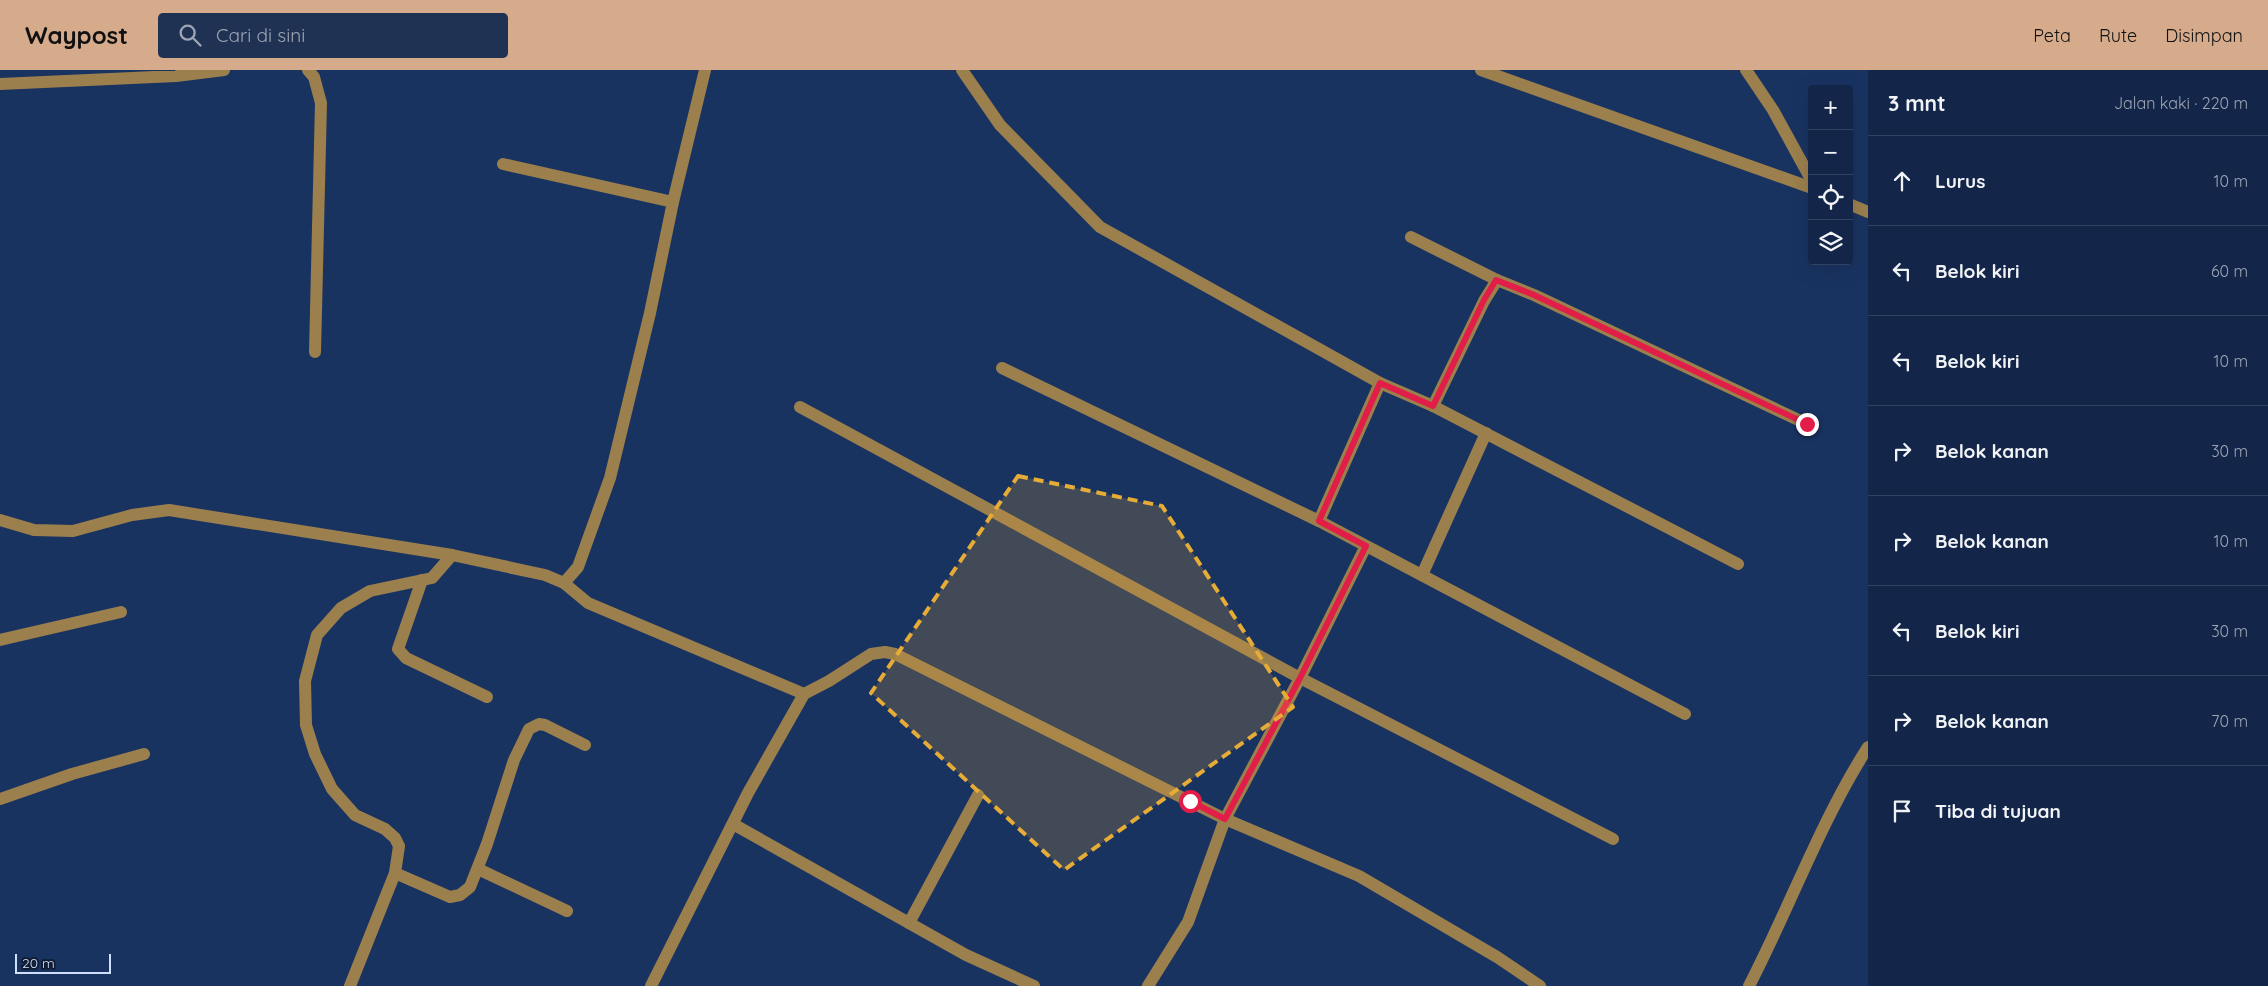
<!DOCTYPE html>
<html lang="id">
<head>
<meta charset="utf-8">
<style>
  :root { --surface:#132649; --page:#203253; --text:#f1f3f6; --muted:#9da5b4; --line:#324361; --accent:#d6ab8b }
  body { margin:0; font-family:Quicksand,sans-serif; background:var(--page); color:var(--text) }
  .controls { position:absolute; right:15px; top:15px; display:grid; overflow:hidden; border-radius:5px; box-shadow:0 5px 20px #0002 }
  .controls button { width:45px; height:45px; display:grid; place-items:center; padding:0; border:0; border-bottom:1px solid var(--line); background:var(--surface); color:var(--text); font:25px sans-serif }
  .scale { position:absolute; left:15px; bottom:12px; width:96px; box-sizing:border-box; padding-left:5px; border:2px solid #cedffc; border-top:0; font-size:14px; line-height:18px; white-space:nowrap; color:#cedffc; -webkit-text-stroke:4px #101c31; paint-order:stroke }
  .stop { position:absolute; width:15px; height:15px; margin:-11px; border:4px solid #e11d48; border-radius:50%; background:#fff }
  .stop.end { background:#e11d48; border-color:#fff; box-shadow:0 1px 5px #0008 }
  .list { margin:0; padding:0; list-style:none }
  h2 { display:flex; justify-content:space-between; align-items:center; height:65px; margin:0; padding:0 20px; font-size:21px }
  h2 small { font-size:16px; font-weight:400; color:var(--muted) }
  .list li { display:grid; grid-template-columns:32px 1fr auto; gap:15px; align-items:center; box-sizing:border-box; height:90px; padding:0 20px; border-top:1px solid var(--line) }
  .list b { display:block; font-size:19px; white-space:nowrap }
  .list em { font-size:16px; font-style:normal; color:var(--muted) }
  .icon { flex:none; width:28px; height:28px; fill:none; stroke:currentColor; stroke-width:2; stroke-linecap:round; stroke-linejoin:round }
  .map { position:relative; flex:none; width:1868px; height:916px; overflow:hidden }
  header { display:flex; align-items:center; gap:30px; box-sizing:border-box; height:70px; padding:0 25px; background:var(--accent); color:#111 }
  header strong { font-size:24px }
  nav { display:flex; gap:28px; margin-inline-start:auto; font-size:18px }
  .search { width:350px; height:45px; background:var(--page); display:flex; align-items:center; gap:12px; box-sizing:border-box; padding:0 18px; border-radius:5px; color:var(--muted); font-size:19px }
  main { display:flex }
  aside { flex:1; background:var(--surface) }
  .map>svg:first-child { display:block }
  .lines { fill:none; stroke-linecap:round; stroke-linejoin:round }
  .minor { stroke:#9b7f4d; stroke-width:12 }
  .route { stroke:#e11d48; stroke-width:6 }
  .marked { fill:#e6ac36; fill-opacity:0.2; stroke:#e6ac36; stroke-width:4; stroke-dasharray:10 6; stroke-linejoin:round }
</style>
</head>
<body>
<header>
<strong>Waypost</strong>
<div class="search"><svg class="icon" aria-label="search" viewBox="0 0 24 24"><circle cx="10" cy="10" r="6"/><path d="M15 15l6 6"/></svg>Cari di sini</div>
<nav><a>Peta</a><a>Rute</a><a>Disimpan</a></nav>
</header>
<main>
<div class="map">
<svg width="1868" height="916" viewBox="0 0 1868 916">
  <rect width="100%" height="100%" fill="#193361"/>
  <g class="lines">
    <!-- minor -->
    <g class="minor">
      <polyline points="308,0 314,7 321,33 315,282"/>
      <polyline points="962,0 1000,55 1100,157 1380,313 1433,336 1738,494"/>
      <polyline points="1481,0 1812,118"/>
      <polyline points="1746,0 1773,40 1812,111"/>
      <polyline points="0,14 176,6 224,0"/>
      <polyline points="503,94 673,132"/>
      <polyline points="1849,134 1868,142"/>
      <polyline points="1411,167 1497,210"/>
      <polyline points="1002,298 1319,451 1685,644"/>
      <polyline points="1433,336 1484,231 1497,210 1534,225 1807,354"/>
      <polyline points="800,337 1300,608 1613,769"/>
      <polyline points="0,450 34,460 73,461 132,445 169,440 452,485 545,505 564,513 578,497 610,408 650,243 673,132 705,0"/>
      <polyline points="1319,451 1380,313"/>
      <polyline points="452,485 432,508 370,521 341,538 317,565 305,611 306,655 315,684 332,719 355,745 385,759 395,768 399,776 395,803 450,827 460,825 470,817 487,774 514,690 529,659 539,654 545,655 585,675"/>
      <polyline points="1422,505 1486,363"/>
      <polyline points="422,510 398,579 406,588 487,627"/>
      <polyline points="564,513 588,533 804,624"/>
      <polyline points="0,570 121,542"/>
      <polyline points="0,729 72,704 144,684"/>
      <polyline points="733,754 909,853 978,725"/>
      <polyline points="478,799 567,841"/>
      <polyline points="909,853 966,885 1034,916"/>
      <polyline points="350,916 395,803"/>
      <polyline points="651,916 748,723 804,624 829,611 871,584 885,582 895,584 1225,749 1300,608 1366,476"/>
      <polyline points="1148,916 1188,852 1225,749 1359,806 1497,887 1540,916"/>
      <path d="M1749,916C1790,837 1820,752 1868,677"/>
    </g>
  </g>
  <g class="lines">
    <!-- route -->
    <polyline class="route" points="1190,731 1225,749 1300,608 1366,476 1319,451 1380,313 1433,336 1484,230 1496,210 1534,225 1807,354"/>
  </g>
  <!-- marked area -->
  <path class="marked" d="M1018,406L1162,436L1293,637L1064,800L871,623Z"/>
</svg>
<div class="controls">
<button>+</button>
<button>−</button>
<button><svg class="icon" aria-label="locate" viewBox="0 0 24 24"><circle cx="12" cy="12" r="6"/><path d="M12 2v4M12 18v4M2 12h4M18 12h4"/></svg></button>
<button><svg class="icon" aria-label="layers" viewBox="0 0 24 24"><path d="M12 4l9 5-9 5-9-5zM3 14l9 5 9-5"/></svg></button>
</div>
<div class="scale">20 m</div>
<div class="stop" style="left:1190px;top:731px"></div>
<div class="stop end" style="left:1807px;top:354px"></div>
</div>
<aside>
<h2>3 mnt<small>Jalan kaki · 220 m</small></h2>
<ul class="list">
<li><svg class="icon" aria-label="ahead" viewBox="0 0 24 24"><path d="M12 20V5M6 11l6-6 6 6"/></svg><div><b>Lurus</b></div><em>10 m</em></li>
<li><svg class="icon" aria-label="left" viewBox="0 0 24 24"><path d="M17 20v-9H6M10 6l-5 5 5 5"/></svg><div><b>Belok kiri</b></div><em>60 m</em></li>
<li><svg class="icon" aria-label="left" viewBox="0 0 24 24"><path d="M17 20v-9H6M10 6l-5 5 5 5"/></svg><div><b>Belok kiri</b></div><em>10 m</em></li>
<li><svg class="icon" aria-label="right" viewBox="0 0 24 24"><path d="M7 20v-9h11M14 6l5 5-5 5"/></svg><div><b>Belok kanan</b></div><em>30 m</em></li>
<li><svg class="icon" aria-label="right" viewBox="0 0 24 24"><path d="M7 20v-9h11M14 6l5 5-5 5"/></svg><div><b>Belok kanan</b></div><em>10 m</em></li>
<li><svg class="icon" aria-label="left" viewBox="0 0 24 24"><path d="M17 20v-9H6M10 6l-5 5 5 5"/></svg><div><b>Belok kiri</b></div><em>30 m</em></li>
<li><svg class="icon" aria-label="right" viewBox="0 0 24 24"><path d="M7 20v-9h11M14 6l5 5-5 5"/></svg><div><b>Belok kanan</b></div><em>70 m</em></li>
<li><svg class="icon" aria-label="arrive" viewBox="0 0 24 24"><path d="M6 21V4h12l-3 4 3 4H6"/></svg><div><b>Tiba di tujuan</b></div></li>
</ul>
</aside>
</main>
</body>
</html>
